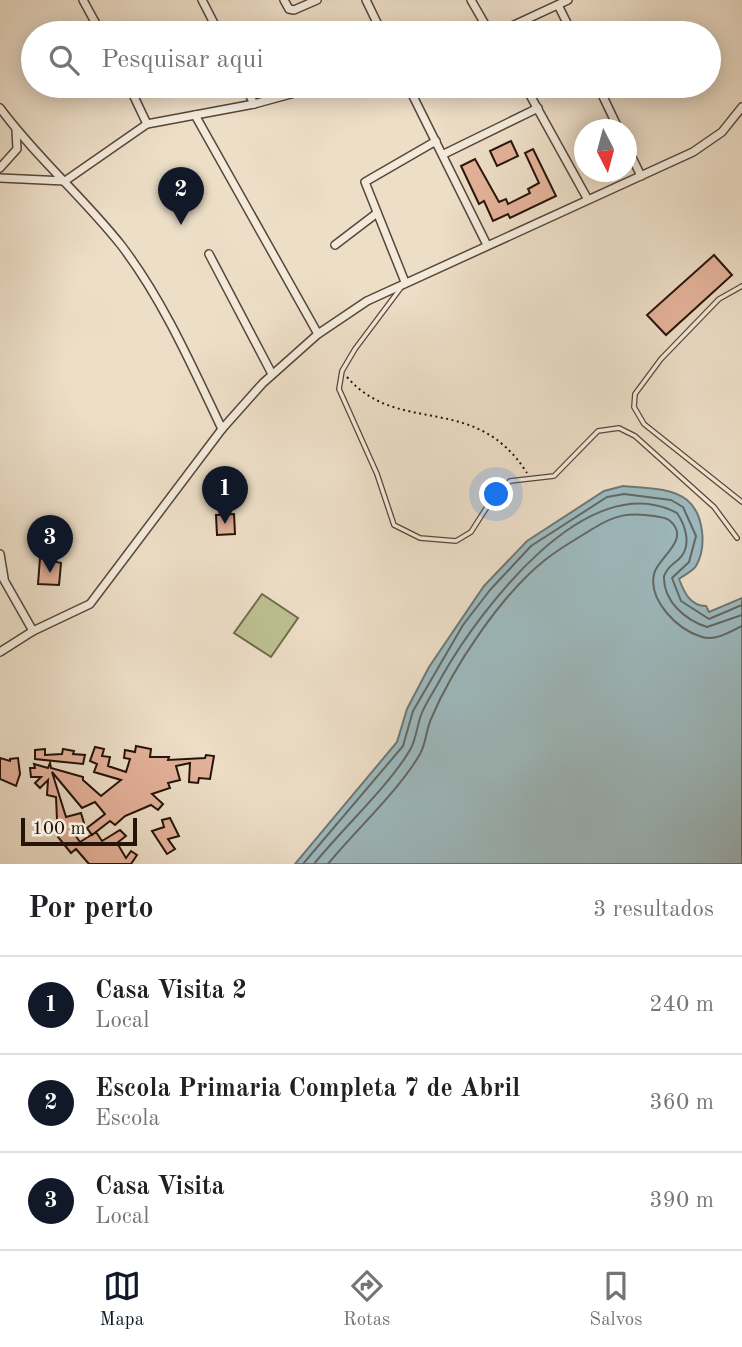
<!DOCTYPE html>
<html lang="pt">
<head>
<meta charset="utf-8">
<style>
  :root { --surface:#fff; --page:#f2f2f2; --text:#202124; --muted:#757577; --line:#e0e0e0; --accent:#111827 }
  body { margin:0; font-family:"Old Standard TT",serif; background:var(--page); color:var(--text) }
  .compass { position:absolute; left:574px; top:119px; width:63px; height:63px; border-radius:50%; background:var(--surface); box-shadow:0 4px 18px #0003; rotate:174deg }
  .scale { position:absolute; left:21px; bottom:18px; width:116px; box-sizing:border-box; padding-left:7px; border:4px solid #26140a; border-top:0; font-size:19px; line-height:24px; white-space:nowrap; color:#26140a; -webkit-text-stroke:5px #f3eadb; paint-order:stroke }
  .you { position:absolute; left:497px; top:495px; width:24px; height:24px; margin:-18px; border:5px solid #fff; border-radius:50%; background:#1a73e8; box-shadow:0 0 0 10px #1a73e833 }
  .badge { display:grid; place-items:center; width:46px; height:46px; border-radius:50%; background:var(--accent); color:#fff; font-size:23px; font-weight:700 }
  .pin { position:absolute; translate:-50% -58px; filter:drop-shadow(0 2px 4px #0008) }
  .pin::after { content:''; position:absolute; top:37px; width:24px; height:21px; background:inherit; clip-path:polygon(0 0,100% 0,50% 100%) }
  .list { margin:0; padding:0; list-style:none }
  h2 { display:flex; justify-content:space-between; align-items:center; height:91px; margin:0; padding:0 28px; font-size:30px }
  h2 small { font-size:23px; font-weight:400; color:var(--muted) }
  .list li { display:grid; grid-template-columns:46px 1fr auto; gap:21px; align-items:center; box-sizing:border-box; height:98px; padding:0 28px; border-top:2px solid var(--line) }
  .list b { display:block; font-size:26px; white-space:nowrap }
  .list p { margin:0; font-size:23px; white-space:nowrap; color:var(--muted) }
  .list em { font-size:23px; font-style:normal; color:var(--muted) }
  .icon { flex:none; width:38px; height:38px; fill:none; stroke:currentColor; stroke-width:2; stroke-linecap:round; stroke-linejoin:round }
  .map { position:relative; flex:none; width:742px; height:864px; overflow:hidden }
  .search { position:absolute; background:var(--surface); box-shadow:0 4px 18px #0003; left:21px; right:21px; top:21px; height:77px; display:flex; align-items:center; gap:18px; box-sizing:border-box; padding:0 24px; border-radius:38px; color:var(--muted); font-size:26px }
  .sheet { height:385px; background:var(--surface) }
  nav { display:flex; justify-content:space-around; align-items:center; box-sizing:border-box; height:98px; border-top:2px solid var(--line); background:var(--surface); font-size:19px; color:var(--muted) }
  nav a { display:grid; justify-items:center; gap:4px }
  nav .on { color:var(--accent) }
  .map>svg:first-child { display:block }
  .green { fill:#bdc092; stroke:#726a4e; stroke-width:2 }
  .water { fill:#9dbabf; stroke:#6d7877; stroke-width:2 }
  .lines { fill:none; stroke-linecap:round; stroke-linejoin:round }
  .shore { stroke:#626764; stroke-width:2 }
  .building { fill:#e4b29a; stroke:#26140a; stroke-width:2 }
  .lane-casing { stroke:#584639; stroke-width:6 }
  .street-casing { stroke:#584639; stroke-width:10 }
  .path { stroke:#26140a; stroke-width:2; stroke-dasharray:2 3.5; stroke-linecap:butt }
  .lane { stroke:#f3eadb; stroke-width:3.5 }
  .street { stroke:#f3eadb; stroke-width:7 }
</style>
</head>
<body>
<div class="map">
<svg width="742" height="864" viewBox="0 0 742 864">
  <rect width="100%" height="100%" fill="#eddec7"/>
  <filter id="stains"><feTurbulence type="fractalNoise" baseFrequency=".00286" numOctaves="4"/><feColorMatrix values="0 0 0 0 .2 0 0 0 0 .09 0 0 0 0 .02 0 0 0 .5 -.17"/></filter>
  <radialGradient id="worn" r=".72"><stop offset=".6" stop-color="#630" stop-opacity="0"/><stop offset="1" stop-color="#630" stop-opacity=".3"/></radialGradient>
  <!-- green -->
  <polygon class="green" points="262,594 298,618 271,657 234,633"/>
  <!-- water -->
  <path class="water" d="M623,486C643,488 671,487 687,500C704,514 707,547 696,566C693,571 684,575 679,579C684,592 690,606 706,606L709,612L742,598V864H295L397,742L407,709L429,667L484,586L527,541L604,491Z"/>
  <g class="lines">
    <!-- shore -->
    <g class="shore">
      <polyline points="303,864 403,746 413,711 463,625 490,590 531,546 607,497 624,494 671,500 683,507 696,536 689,562 672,578 681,601 709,619 742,605"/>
      <path d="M314,864C342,829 388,787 410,750C416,740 417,726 421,715C426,702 435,690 441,678C479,611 587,465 677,513C686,526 692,547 679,559C672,565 667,568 664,576C663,601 685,620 707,627L742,615"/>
      <path d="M328,864C354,832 401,788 420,754C426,744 426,730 431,719C453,667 501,595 545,560C560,548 578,538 594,528C615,515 629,512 654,516C658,517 665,517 669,520C693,539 657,558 654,574C648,601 678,630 702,637C716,641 730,632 742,626"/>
    </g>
  </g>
  <!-- building -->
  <g class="building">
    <polygon points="511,141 518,156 497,166 490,151"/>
    <polygon points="533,149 556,196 510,218 508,214 493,221 484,201 479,204 461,166 475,159 499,202 506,199 508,204 530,193 528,189 539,183 525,153"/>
    <polygon points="714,255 732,275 666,335 647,315"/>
    <polygon points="234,514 235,534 217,535 216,515"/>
    <polygon points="40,558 61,563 59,585 38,584"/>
    <polygon points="136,746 151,749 150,757 169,757 168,760 205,758 206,755 214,756 210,779 199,778 198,783 189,782 190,763 176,766 180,780 168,783 170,788 152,794 163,804 158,810 151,805 125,816 115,825 110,821 92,835 87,828 105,814 95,802 82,808 52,772 66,817 81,813 84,823 73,832 80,842 96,832 102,841 120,830 126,836 117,843 126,858 131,851 137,855 131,864 89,864 76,849 71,853 58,837 65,829 57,820 56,797 47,795 48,780 40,788 35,783 41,777 31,777 30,768 35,768 34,764 48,768 50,763 51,768 83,777 83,780 101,796 121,780 94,772 97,764 90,761 95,747 104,749 102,756 110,757 108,766 126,772 130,759 124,758 125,750 135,752"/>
    <polygon points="45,749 45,755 62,754 63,749 74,751 73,754 85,755 83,764 35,759 35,750"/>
    <polygon points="0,758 10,761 10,759 18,758 20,774 16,786 0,779"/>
    <polygon points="170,818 179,836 168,839 175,849 167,854 152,831 164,827 162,820"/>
  </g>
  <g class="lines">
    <defs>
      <g id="lane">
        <polyline points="742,286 719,299 661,359 635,394 634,407 644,424 742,502"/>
        <polyline points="400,289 355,349 342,371 339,389 377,474 394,525 420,538 456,541 471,532 494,496 510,481 554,476 598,431 619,428 635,436 714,507 737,538"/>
      </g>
      <g id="street">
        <polyline points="83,0 101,33"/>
        <polyline points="202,0 219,33"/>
        <polyline points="284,0 289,9 294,10 317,0"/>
        <polyline points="366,0 382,33"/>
        <polyline points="471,0 490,33"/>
        <polyline points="558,5 572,33"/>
        <polyline points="497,33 568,0"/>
        <polyline points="129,86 147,124"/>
        <polyline points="245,86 254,104"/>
        <polyline points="408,86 487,245"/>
        <polyline points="525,86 587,198"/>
        <polyline points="598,86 619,130"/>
        <path d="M0,108C36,157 83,197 121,245C163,300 192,366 222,429"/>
        <polyline points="195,115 318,334"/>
        <polyline points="626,145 641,176"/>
        <polyline points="444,154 538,108"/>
        <polyline points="0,168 17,149 16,130"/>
        <polyline points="0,178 65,181 147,124 254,104 320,86"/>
        <polyline points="335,245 377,213"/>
        <polyline points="209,254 272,374"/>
        <polyline points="405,282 365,182 436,141"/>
        <polyline points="0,554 4,578"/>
        <polyline points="0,573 33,631"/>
        <polyline points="0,652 33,631 90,604 222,429 263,383 318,334 367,301 693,152 722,132 742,107"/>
      </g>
    </defs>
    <!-- lane casing -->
    <use href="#lane" class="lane-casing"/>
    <!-- street casing -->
    <use href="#street" class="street-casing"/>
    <!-- path -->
    <path class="path" d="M347,377C399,437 475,391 527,473"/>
    <!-- lane -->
    <use href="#lane" class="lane"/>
    <!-- street -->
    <use href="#street" class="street"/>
  </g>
  <rect width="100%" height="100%" filter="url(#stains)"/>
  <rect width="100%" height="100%" fill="url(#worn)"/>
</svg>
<svg class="compass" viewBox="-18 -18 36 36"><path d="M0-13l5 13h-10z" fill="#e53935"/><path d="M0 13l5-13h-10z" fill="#757577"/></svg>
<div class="scale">100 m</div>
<div class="you"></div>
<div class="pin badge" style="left:225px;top:524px">1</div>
<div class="pin badge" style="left:181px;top:225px">2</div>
<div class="pin badge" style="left:50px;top:573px">3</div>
<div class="search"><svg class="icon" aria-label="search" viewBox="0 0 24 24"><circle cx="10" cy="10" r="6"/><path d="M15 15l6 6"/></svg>Pesquisar aqui</div>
</div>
<section class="sheet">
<h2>Por perto<small>3 resultados</small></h2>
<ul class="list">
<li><span class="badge">1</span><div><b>Casa Visita 2</b><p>Local</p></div><em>240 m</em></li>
<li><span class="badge">2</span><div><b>Escola Primaria Completa 7 de Abril</b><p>Escola</p></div><em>360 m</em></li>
<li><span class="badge">3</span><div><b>Casa Visita</b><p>Local</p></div><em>390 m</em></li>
</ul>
</section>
<nav>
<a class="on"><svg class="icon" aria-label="map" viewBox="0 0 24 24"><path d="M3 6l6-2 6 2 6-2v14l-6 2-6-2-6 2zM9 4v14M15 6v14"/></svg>Mapa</a>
<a><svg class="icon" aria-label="directions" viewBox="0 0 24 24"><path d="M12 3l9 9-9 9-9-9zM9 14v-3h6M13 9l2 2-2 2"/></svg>Rotas</a>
<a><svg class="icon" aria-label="saved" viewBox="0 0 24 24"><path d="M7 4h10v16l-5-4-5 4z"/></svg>Salvos</a>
</nav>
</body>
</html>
